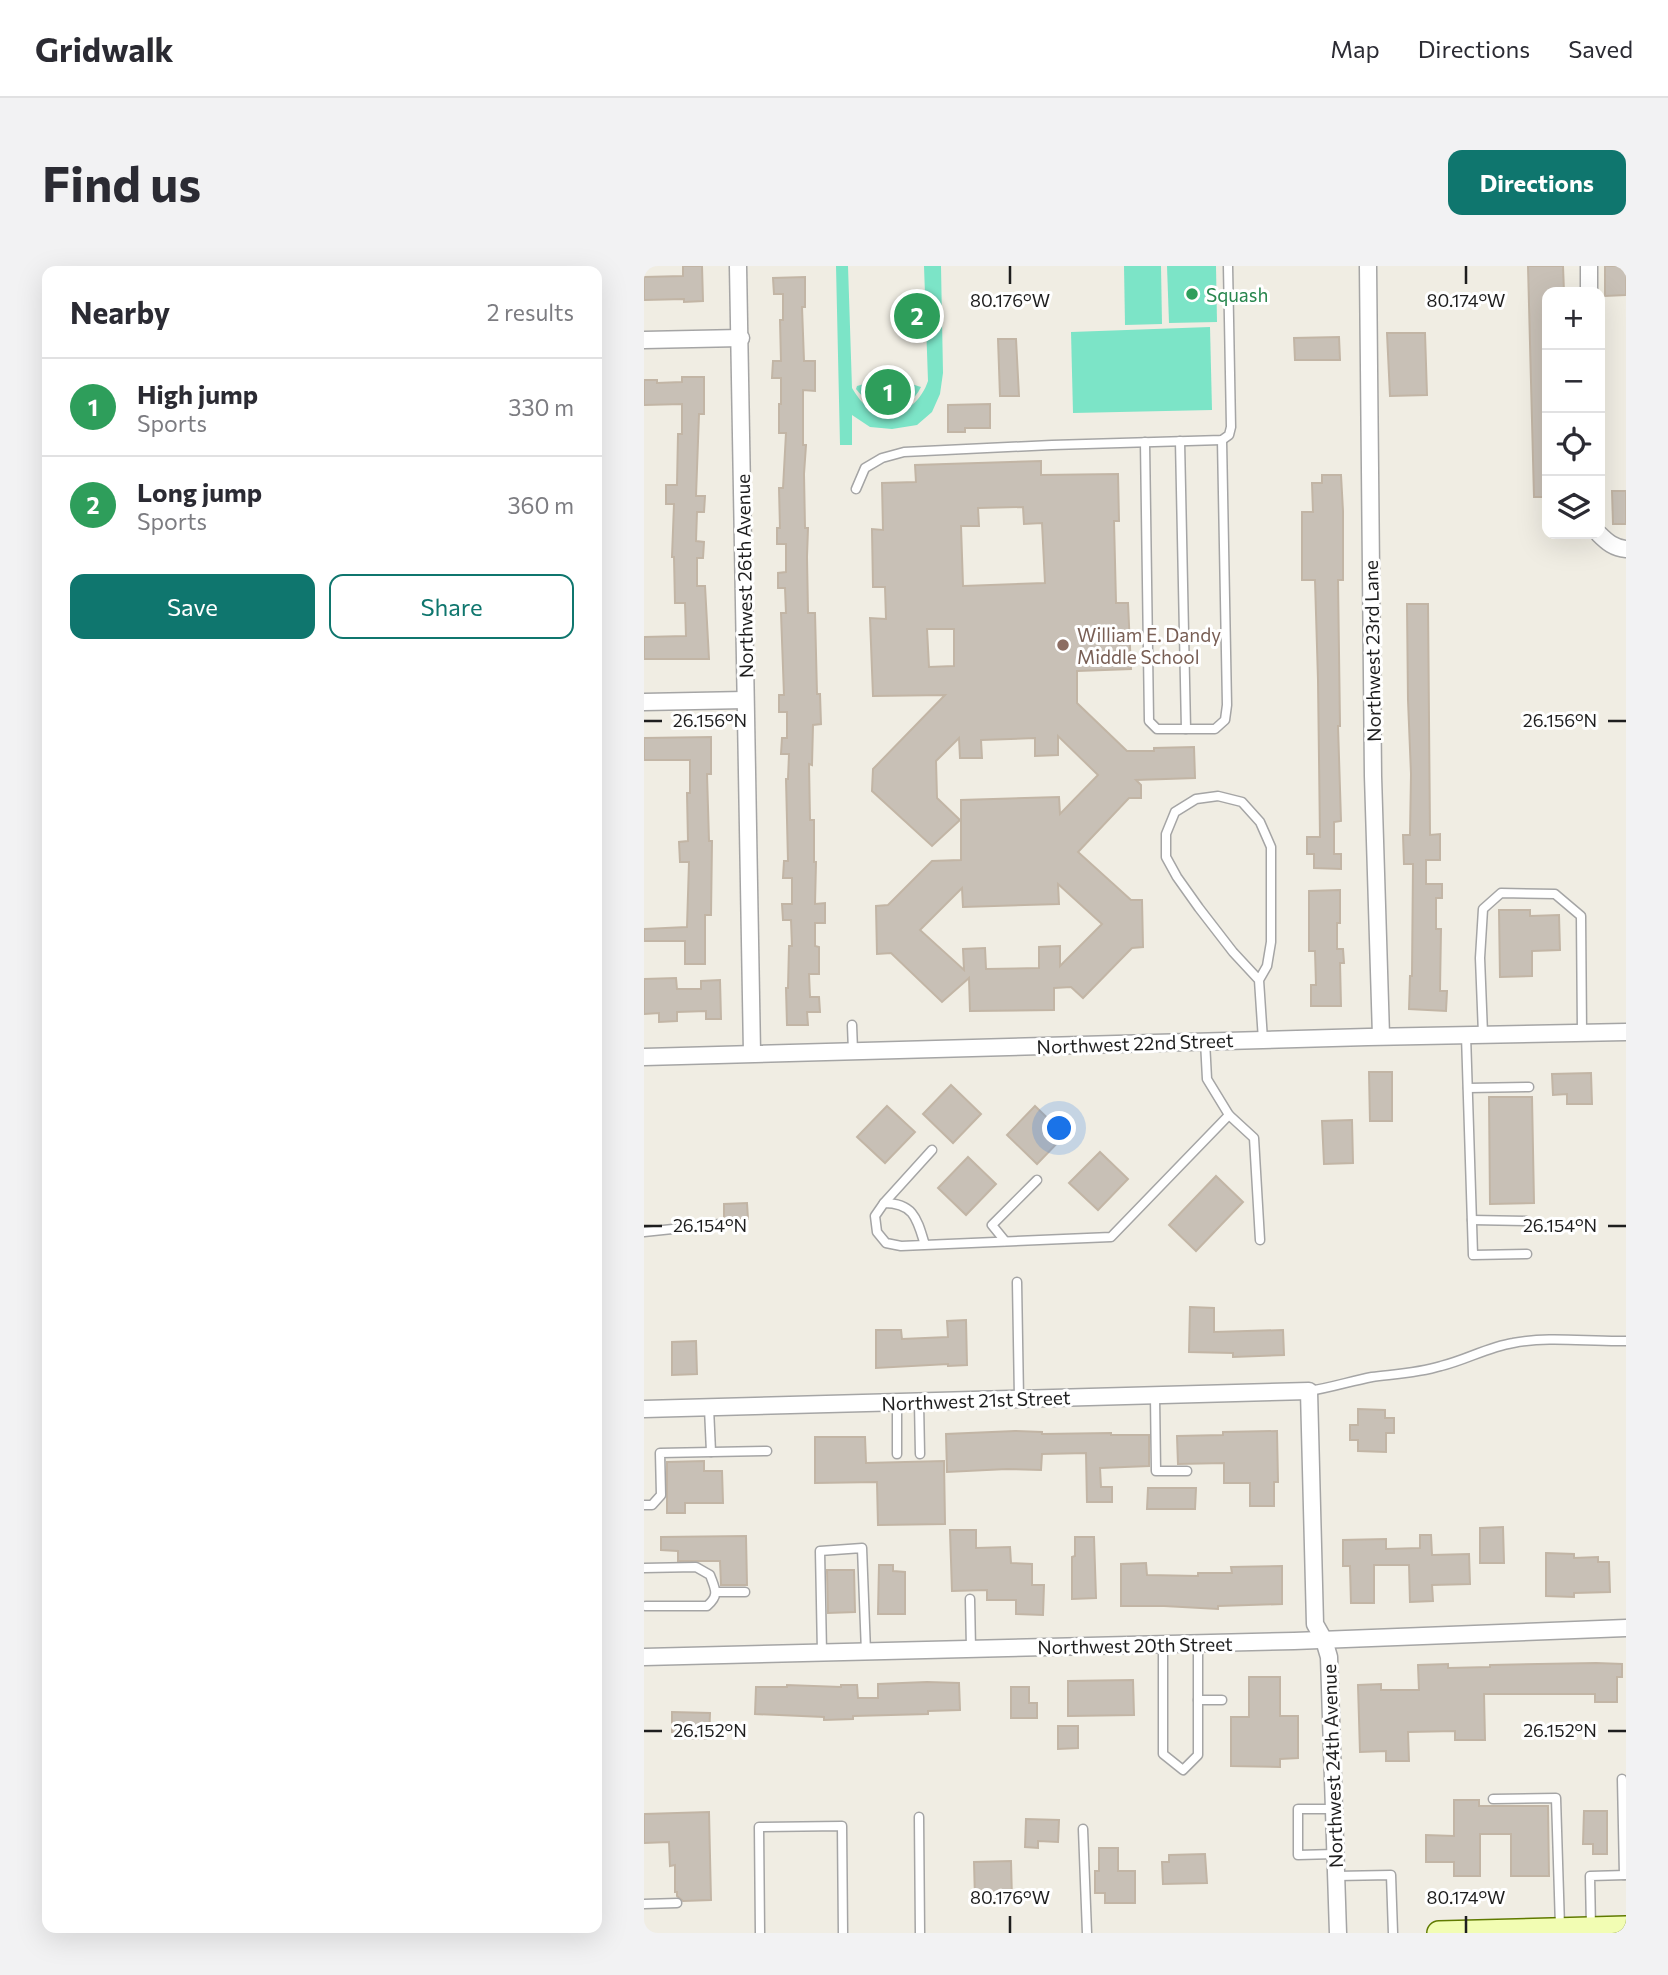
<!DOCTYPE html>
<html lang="en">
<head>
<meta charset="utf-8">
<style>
  :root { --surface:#fff; --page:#f2f2f3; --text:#2b2b33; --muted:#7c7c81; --line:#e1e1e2; --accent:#0f766e }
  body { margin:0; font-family:Commissioner,sans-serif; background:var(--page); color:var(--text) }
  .controls { position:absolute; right:21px; top:21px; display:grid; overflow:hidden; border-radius:14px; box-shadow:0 7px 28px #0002 }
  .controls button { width:63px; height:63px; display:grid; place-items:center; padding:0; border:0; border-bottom:2px solid var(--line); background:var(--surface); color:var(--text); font:35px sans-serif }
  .you { position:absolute; left:416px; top:863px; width:24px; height:24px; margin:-18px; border:5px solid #fff; border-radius:50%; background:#1a73e8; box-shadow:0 0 0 10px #1a73e833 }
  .badge { display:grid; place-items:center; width:46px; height:46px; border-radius:50%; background:var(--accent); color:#fff; font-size:23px; font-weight:700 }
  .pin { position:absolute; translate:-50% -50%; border:4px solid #fff; box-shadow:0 2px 7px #0006 }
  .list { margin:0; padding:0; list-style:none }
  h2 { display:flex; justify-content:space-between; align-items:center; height:91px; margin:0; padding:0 28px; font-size:30px }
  h2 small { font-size:23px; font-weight:400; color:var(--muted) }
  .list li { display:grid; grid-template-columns:46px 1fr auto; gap:21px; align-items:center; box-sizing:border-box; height:98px; padding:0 28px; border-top:2px solid var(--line) }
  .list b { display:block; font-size:26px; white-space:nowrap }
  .list p { margin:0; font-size:23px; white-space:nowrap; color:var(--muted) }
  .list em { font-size:23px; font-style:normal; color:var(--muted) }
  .actions { display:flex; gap:14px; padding:21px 28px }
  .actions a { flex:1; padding:16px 0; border:2px solid var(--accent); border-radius:14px; text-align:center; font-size:24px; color:var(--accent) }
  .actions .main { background:var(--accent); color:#fff }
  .icon { flex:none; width:38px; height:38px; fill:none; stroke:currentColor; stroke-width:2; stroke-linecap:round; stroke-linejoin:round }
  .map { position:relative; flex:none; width:982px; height:1667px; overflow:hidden; border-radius:14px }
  header { display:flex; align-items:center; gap:42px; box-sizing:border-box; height:98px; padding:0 35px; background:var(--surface); border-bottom:2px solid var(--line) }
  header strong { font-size:33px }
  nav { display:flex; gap:38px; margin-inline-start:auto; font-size:24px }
  .intro { display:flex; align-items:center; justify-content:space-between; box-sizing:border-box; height:168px; padding:0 42px }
  h1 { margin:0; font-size:49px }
  .button { padding:18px 32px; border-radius:14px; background:var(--accent); color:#fff; font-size:24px; font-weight:700 }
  main { display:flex; gap:42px; padding:0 42px }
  aside { flex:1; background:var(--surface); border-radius:14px; box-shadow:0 7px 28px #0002 }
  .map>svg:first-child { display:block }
  .pitch { fill:#7ce4c7 }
  .building { fill:#c8c0b6; stroke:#c2b5a5; stroke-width:2; fill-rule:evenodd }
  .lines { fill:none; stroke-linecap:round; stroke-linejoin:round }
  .lane-casing { stroke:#a5a5a5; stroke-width:11 }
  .street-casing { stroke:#a5a5a5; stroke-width:19 }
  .secondary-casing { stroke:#607a00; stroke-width:26 }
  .lane { stroke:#fff; stroke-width:8 }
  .street { stroke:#fff; stroke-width:16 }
  .secondary { stroke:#f2fdb3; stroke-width:23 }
  .ticks { fill:none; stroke:#1e1e1e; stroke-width:2.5 }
  .leisure-dot { fill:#2e9e5b; stroke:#fff; stroke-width:2.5 }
  .education-dot { fill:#8d6e63; stroke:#fff; stroke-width:2.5 }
  .labels { text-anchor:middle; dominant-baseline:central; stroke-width:6; stroke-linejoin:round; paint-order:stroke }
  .leisure-label { font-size:19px; fill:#27864d; stroke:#fff; text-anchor:start }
  .street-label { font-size:19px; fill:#1e1e1e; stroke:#fff }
  .education-label { font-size:19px; fill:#785e54; stroke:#fff; text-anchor:start }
  .ticks-label { font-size:18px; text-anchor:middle; fill:#1e1e1e; stroke:#fff; stroke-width:6; stroke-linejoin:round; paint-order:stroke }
</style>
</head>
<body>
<header>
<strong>Gridwalk</strong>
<nav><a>Map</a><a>Directions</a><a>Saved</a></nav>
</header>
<div class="intro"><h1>Find us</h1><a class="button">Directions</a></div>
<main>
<aside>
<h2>Nearby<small>2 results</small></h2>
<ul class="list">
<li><span class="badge" style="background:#2e9e5b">1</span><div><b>High jump</b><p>Sports</p></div><em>330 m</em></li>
<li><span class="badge" style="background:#2e9e5b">2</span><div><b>Long jump</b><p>Sports</p></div><em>360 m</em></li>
</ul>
<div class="actions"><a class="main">Save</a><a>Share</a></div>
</aside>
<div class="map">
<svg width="982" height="1667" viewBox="0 0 982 1667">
  <rect width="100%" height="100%" fill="#f0ede3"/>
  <!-- pitch -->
  <g class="pitch">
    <path d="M192,0H204L208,122C213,130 218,138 227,143C252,157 276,139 284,115L280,0H297L299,107L296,128L288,146L273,159L248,163L226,161L208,149V179H196Z"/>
    <polygon points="480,0 517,0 518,58 481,59"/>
    <polygon points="523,0 572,0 573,56 525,57"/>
    <polygon points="566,61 568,144 429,147 427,66"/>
    <path d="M245,111L277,121C263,150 230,147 212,123L213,120Z"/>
  </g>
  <!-- building -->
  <g class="building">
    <polygon points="39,0 58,0 59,35 40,36 40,33 0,34 0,11 39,10"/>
    <polygon points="884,0 919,0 920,26 903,26 903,231 890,231"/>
    <polygon points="961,0 982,0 982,29 961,30"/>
    <polygon points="161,11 161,41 158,41 160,95 171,95 171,125 159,124 159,179 162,179 160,208 161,262 164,262 163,291 164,347 171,347 173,428 176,428 177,458 169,459 168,499 165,498 166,554 170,554 170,596 172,596 171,638 181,637 181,657 171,657 171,680 175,681 175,708 165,708 166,731 175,731 176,746 163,746 164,759 143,759 142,722 144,722 145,680 148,680 147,654 139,654 138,638 148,638 148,612 139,612 140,595 144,595 142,513 144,513 145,488 137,488 138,472 143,472 143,446 135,446 135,429 140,429 137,347 142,347 141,322 134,322 134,307 142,306 142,278 133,278 133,262 136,262 135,222 139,222 142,167 135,167 135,138 137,138 137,112 128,112 129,95 137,95 136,54 139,54 139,28 130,28 129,12"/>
    <polygon points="743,67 781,67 783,129 746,130"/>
    <polygon points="695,71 696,94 651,94 650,72"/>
    <polygon points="354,73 372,73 375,130 356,130"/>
    <polygon points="38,111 60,111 60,148 55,148 52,230 61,230 60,246 53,246 52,275 60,276 59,292 53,292 53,320 61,320 65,393 0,393 0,371 42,370 41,337 31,337 30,291 28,291 30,238 22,238 22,219 33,219 34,168 38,168 38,138 0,139 0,114 13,114 13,117 38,116"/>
    <polygon points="346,138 346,162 321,162 321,166 304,166 304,139"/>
    <path d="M397,195V209L474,208L475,255H470L472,337H484L487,403L433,405V437L483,485H510V482L550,481L551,512L492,514L497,519V532H485L434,586L487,634H498L499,681L488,682L439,732L427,721L410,722V744L326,745L325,712L298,736L247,687L233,688L232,640L244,639L288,595L317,594V534L415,531L416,548L454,509L414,470V489L391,490V472L337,474L338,492H316L315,472L292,495L293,532L316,554L288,580L228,525L229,503L301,429L229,430L226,352L242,353L241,321H229L228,263L239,264L238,217L272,216L271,199ZM379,241L380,258L398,257L401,317L319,320L317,260H335L334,242ZM283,363H310V400L285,401ZM414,618L458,658L416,700V680L395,681V702L342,703L341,682L319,683L320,704L276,664L318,622L319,641L415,638Z"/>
    <polygon points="678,209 697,209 699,245 699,314 694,314 696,460 694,460 697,555 690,556 690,588 697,588 697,603 670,602 670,588 663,588 663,571 676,571 674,414 671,314 658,314 658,246 669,246 668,217 678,217"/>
    <polygon points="968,225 982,225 982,258 969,258"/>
    <polygon points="763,338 784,338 786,569 796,568 796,594 782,594 782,618 798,618 798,632 792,632 792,663 797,663 796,725 803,725 802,745 765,743 766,710 768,710 769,598 760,598 759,569 766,569 767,508 764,434"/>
    <polygon points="67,471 67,508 63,508 65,575 68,575 67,649 61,649 61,698 41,698 41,675 0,675 0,663 43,661 45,596 36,596 35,576 44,575 43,527 46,527 46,494 0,494 0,472"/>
    <polygon points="696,624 696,657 693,657 693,683 699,683 700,697 696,697 697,740 667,740 667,719 672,719 671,685 665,685 665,625"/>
    <polygon points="855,644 886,644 886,650 915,649 916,684 888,685 888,710 856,711"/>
    <polygon points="32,712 33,723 57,723 57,715 76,714 77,753 62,753 62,745 33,746 33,755 15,756 15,747 0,748 0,713"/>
    <polygon points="725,806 748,806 748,855 726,855"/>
    <polygon points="947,807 948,838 923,838 923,828 909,829 908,808"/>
    <polygon points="307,819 337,848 309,877 279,848"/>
    <polygon points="845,831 888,831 890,937 846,938"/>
    <polygon points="243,840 271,866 241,897 213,871"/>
    <polygon points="391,840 421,869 393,898 363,869"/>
    <polygon points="708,854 709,897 680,898 678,855"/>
    <polygon points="456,886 484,913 454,944 425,917"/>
    <polygon points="324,891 352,918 322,949 294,922"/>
    <polygon points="572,910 599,936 552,985 525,959"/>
    <polygon points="103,937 104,953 80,953 80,938"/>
    <polygon points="546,1041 570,1042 570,1066 639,1064 640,1089 589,1091 589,1087 545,1086"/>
    <polygon points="322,1054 323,1099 304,1100 304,1098 232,1102 232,1064 257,1064 258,1073 304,1071 303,1055"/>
    <polygon points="52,1075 53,1108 28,1109 28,1076"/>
    <polygon points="714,1143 741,1144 741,1152 750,1152 750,1167 742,1167 742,1186 714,1185 714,1174 706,1174 706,1159 714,1159"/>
    <polygon points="371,1165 398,1166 398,1168 467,1167 467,1169 505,1169 505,1200 456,1202 457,1221 468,1221 468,1236 443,1236 442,1187 398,1188 397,1204 363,1203 303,1206 302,1168"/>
    <polygon points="633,1165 634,1216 630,1216 630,1240 606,1240 606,1217 580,1217 580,1197 534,1198 533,1170 579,1169 579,1166"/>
    <polygon points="171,1171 221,1171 222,1197 300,1195 301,1258 234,1259 233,1216 171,1217"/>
    <polygon points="60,1195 60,1205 78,1205 79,1237 41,1237 41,1247 23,1247 23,1196"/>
    <polygon points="504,1222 552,1222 551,1243 503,1243"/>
    <polygon points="859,1261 860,1297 836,1297 836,1262"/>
    <polygon points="306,1264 332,1264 332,1282 366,1281 367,1297 388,1298 388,1319 400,1319 399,1349 372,1348 372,1334 343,1334 343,1324 308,1325"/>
    <polygon points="776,1269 787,1269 788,1289 825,1288 826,1318 788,1319 789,1335 766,1336 765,1299 730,1299 730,1337 707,1337 706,1300 699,1300 699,1274 742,1273 742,1283 776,1282"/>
    <polygon points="102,1270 103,1319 77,1319 76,1295 34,1295 34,1285 17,1284 17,1271"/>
    <polygon points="431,1271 450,1271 452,1332 428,1333 428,1291 431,1290"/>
    <polygon points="902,1287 930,1288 930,1292 954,1291 954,1296 965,1296 966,1326 930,1327 930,1331 902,1330"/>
    <polygon points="502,1297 503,1309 554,1310 554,1307 588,1307 587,1301 638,1300 638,1338 574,1340 574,1343 520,1340 477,1340 477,1298"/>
    <polygon points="235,1299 249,1299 249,1305 261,1306 261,1348 234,1348"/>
    <polygon points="183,1304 210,1304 211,1346 184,1347"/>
    <polygon points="952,1397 978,1398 978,1411 973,1411 973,1436 951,1436 951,1428 840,1428 841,1474 811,1474 811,1465 764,1466 765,1495 742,1495 742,1485 716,1486 714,1419 737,1418 737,1424 775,1424 774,1399 804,1398 804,1402 846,1401 846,1399"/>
    <polygon points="605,1411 636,1411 636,1450 654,1450 654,1492 636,1493 636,1501 587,1500 587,1451 605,1451"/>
    <polygon points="489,1414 490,1449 424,1450 424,1415"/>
    <polygon points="283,1416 315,1417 316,1444 284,1445 284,1448 209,1450 209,1453 180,1454 180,1451 111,1448 112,1421 143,1421 143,1419 197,1421 197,1419 213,1419 214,1432 234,1432 234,1418"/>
    <polygon points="367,1421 385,1421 385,1437 393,1437 393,1452 367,1452"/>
    <polygon points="28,1446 66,1447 65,1473 37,1472 37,1466 28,1466"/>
    <polygon points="414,1460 434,1460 434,1482 414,1483"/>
    <polygon points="810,1534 835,1534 835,1540 904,1540 905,1610 867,1610 867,1568 836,1568 836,1610 810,1610 810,1596 782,1596 782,1569 810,1570"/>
    <polygon points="940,1545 963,1545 963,1588 949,1588 949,1578 939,1578"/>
    <polygon points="65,1546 67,1634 39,1635 33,1630 33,1626 31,1626 31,1599 26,1600 25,1576 0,1577 0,1548"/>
    <polygon points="382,1553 415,1554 414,1576 394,1575 394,1582 381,1581"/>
    <polygon points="455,1582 474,1582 474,1605 491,1605 491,1637 461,1637 461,1627 451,1627 451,1605 455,1605"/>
    <polygon points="561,1588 563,1617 519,1618 518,1596 525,1596 525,1589"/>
    <polygon points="367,1595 368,1633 331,1633 330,1596"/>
  </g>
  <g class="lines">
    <defs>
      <g id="lane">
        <polyline points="536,175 542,463"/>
        <polyline points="501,176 505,455 513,463 571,463 581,454 583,439 578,174"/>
        <polyline points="212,223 221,202 238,192 260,186 408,179 578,174 585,169 587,161 584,0"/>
        <polyline points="615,714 589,686 555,642 533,611 522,591 522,568 531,546 552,533 574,530 598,536 616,556 627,581 627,676 623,700 615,714 619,774"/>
        <polyline points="208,759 209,785"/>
        <polyline points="839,768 836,692 839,643 857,627 911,628 937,650 938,767"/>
        <polyline points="822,769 829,989 883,988"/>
        <polyline points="561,775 563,813 585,849 610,872 616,974"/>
        <polyline points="824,822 885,821"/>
        <polyline points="240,937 288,884"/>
        <polyline points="828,954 882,955"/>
        <polyline points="0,966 76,958"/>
        <polyline points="361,975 348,959 393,914"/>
        <path d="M281,979C273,953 270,937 240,937L231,950L233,966L242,977L257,980L467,971L585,849"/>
        <polyline points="373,1016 375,1133"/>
        <path d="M665,1125C686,1122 707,1115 728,1111C752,1108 774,1107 797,1100C822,1094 844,1081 869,1077C906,1070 944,1076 982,1075"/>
        <polyline points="511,1130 512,1205 543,1205"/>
        <polyline points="275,1136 276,1188"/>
        <polyline points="65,1142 67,1186"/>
        <polyline points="253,1188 253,1137"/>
        <polyline points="0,1239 8,1239 17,1229 16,1187 123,1185"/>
        <path d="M0,1302L52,1301L66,1309C71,1323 76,1329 63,1340H2"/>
        <polyline points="72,1326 101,1326"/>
        <polyline points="326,1333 327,1383"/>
        <polyline points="519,1378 519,1488 539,1504 554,1489 554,1377"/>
        <polyline points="178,1387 176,1285 218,1282 222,1386"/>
        <polyline points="554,1434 578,1434"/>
        <polyline points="978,1513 980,1609"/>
        <polyline points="849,1533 912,1532 916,1661"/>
        <polyline points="690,1543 654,1543 654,1589 691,1588"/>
        <polyline points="275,1551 276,1667"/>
        <polyline points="439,1563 443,1667"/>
        <polyline points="692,1610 747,1609 749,1667"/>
        <polyline points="0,1638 33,1637"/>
        <polyline points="947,1662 946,1610 982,1609"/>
        <polyline points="116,1667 115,1561 198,1560 199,1667"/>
      </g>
      <g id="street">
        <polyline points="94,0 108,787"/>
        <polyline points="724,0 729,510 737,770"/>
        <polyline points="945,0 945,26"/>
        <polyline points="0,74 97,72"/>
        <path d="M955,268C963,276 970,282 982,283"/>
        <polyline points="0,436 101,434"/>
        <polyline points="0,791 724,771 982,766"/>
        <polyline points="0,1143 665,1125 671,1358 680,1374 685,1391 694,1667"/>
        <polyline points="0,1391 650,1375 982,1362"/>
      </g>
      <polyline id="secondary" points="795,1667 982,1662"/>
    </defs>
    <!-- lane casing -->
    <use href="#lane" class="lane-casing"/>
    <!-- street casing -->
    <use href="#street" class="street-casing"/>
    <!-- secondary casing -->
    <use href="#secondary" class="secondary-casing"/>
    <!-- lane -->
    <use href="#lane" class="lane"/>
    <!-- street -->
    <use href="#street" class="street"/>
    <!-- secondary -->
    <use href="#secondary" class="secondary"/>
  </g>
  <!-- ticks -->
  <path class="ticks" d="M366,0V18M822,0V18M0,455H18M964,455H982M0,960H18M964,960H982M0,1465H18M964,1465H982M366,1650V1667M822,1650V1667"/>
  <!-- markers -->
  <circle class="leisure-dot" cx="548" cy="28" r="7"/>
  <circle class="education-dot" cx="419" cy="379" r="7"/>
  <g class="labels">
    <!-- leisure labels -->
    <g class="leisure-label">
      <text x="562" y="28">Squash</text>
    </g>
    <!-- street labels -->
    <g class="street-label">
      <text transform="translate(100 310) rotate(-91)">Northwest 26th Avenue</text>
      <text transform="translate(728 385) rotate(-91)">Northwest 23rd Lane</text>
      <text transform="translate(491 777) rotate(-2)">Northwest 22nd Street</text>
      <text transform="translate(332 1134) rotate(-2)">Northwest 21st Street</text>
      <text transform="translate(491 1379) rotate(-1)">Northwest 20th Street</text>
      <text transform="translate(688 1500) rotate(-92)">Northwest 24th Avenue</text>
    </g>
    <!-- education labels -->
    <g class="education-label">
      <text x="433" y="368">William E. Dandy<tspan x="433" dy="22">Middle School</tspan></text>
    </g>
  </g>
  <g class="ticks-label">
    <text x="366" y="41">80.176°W</text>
    <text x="822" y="41">80.174°W</text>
    <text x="66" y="461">26.156°N</text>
    <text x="916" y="461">26.156°N</text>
    <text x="66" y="966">26.154°N</text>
    <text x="916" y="966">26.154°N</text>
    <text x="66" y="1471">26.152°N</text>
    <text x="916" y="1471">26.152°N</text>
    <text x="366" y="1638">80.176°W</text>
    <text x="822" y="1638">80.174°W</text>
  </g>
</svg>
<div class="controls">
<button>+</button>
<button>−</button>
<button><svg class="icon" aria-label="locate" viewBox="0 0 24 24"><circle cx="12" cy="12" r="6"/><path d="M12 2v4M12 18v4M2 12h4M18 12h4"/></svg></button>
<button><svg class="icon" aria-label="layers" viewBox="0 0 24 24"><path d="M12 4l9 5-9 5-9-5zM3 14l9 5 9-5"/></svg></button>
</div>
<div class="you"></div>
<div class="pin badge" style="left:244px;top:126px;background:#2e9e5b">1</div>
<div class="pin badge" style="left:273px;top:50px;background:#2e9e5b">2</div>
</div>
</main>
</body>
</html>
